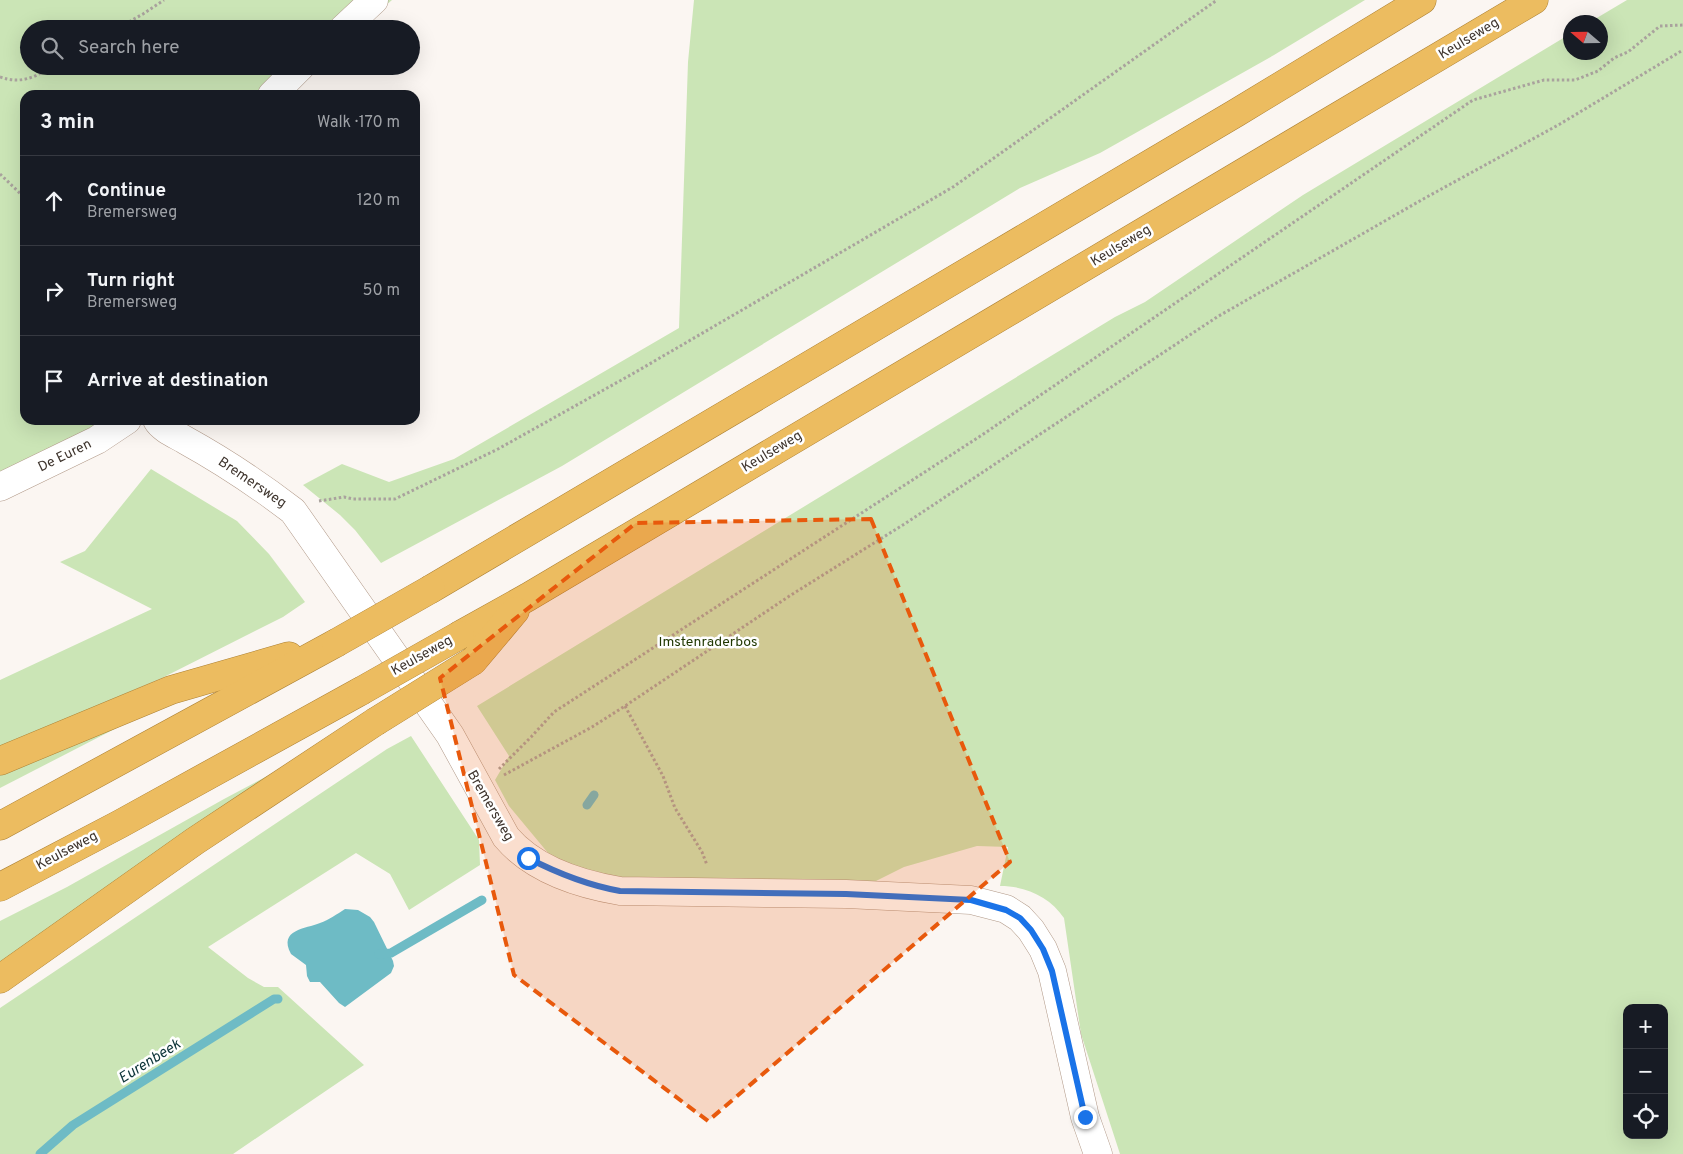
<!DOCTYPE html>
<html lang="en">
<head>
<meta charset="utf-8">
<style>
  :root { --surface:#171b24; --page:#242831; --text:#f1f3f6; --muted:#9ea1a6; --line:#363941 }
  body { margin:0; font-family:Overpass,sans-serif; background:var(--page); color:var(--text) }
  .controls { position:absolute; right:15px; bottom:15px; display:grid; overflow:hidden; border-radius:10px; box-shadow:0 5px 20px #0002 }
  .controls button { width:45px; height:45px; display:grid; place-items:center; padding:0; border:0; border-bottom:1px solid var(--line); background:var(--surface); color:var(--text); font:25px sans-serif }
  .compass { position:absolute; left:1563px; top:15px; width:45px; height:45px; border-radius:50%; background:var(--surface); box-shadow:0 5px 20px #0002; rotate:290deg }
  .stop { position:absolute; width:15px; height:15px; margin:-11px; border:4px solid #1a73e8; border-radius:50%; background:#fff }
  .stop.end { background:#1a73e8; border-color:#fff; box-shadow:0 1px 5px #0008 }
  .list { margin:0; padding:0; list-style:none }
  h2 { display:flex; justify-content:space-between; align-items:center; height:65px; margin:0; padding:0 20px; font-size:21px }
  h2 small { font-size:16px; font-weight:400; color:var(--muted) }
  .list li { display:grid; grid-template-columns:32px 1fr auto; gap:15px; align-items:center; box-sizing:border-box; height:90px; padding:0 20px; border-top:1px solid var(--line) }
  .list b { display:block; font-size:19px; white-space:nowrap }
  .list p { margin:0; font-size:16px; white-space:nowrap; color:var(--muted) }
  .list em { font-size:16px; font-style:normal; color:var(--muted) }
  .icon { flex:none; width:28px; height:28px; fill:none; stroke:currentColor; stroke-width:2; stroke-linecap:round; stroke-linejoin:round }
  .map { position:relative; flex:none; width:1683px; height:1154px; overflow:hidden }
  .search { position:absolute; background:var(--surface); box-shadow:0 5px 20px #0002; left:20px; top:20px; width:400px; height:55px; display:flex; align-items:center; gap:12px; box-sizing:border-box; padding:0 18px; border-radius:28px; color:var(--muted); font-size:19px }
  .panel { position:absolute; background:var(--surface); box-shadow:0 5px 20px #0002; left:20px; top:90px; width:400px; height:335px; border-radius:15px }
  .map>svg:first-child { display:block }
  .green { fill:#cbe5b6; fill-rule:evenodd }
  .water { fill:#6ebbc5 }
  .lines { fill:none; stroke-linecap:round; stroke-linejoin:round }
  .stream { stroke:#6ebbc5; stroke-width:9 }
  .minor-casing { stroke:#b19988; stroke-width:29 }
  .trunk-casing { stroke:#ac8135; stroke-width:29 }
  .path { stroke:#a9a29d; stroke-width:3; stroke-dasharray:2.5 2.5; stroke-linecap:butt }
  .minor { stroke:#fff; stroke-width:28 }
  .trunk { stroke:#ecbc60; stroke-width:28 }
  .trunk-bridge-casing { stroke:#ac8135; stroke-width:29; stroke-linecap:butt }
  .trunk-bridge { stroke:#ecbc60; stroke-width:28 }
  .route { stroke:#1a73e8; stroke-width:6 }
  .marked { fill:#e8590c; fill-opacity:0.2; stroke:#e8590c; stroke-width:4; stroke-dasharray:10 6; stroke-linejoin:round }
  .labels { text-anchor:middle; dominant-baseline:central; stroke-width:5; stroke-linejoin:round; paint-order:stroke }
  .street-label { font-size:14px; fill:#3e342d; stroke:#fff }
  .park-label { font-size:14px; fill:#1f3700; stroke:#fff }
  .water-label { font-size:15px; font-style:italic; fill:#0d3439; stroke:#fff }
</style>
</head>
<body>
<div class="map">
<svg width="1683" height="1154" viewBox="0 0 1683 1154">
  <rect width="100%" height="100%" fill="#fbf6f2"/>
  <!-- green -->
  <g class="green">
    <polygon points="0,0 392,0 359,29 29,29 29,66 317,66 286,95 25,95 25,420 114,420 0,483"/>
    <polygon points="694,0 1365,0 1274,55 1100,153 1020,188 562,466 381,563 355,530 340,515 303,485 342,464 389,482 454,459 679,328 688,62"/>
    <path d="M1627,0H1683V1154H1120L1081,1034L1064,918C1050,897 1026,886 1000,886L1008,847L977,846L904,867L868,885L635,884L553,859L509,806L495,780L509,756L477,706L1115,317L1145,302L1303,195L1570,34V52H1600V22H1590ZM1627,1008H1664V1135H1627Z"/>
    <polygon points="151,469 237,521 269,554 305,602 283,617 162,678 0,747 0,680 152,609 60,562 85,551"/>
    <polygon points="136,718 0,788 0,772"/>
    <polygon points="411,736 479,840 480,865 409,910 390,874 356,853 208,947 248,978 264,987 278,987 364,1065 233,1154 0,1154 0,1008 387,749"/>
    <polygon points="318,749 0,969 0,921 67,887 224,799"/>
  </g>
  <!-- water -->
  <path class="water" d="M345,909L358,910L370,917L374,922L393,961L394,966L391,973L345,1007L339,1003L320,982H310L307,976L306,965L291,954C278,929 306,929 320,923C329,920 337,914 345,909Z"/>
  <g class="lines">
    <!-- stream -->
    <g class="stream">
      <polyline points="587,805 594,795"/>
      <polyline points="379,954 391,953 482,900"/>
      <polyline points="40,1154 73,1125 274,999 278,999"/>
    </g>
    <defs>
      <g id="minor">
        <polyline points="343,29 374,0"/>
        <polyline points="272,95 301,66"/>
        <path d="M157,420C162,429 177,435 185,440C223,461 259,485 293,511L450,735L506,837C533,869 579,884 620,891L846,894L971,900L1006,909L1020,918L1031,930L1043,949L1052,971L1085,1117L1098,1154"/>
        <polyline points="0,487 97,440 127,420"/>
      </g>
      <g id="trunk">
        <polyline points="431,589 1236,113 1422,0"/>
        <polyline points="460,635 528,597 1534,0"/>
        <polyline points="473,661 515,611"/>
        <polyline points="0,761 171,690 289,656"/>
        <polyline points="0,826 336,643"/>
        <polyline points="0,887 120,824 361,691"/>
        <polyline points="0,979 195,841 375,722"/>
      </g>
    </defs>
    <!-- minor casing -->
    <use href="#minor" class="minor-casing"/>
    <!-- trunk casing -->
    <use href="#trunk" class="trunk-casing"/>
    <!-- path -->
    <g class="path">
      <polyline points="116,29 143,14 164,0"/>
      <path d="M0,77C21,84 34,78 53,66"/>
      <polyline points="0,174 25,198"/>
      <polyline points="319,501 344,497 353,499 395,499 498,449 634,373 953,187 1217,0"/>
      <polyline points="625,706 663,776 675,808 702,852 707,865"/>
      <polyline points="499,769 532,736 554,712 982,435 1473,100 1544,80 1575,80 1598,71 1614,58 1628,52 1660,26 1683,25"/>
      <polyline points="504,775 592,727 625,706 791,595 906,523 1217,317 1425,198 1560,124 1683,50"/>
    </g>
    <!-- minor -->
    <use href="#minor" class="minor"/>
    <!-- trunk -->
    <use href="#trunk" class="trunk"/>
    <defs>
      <g id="trunk-bridge">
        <polyline points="336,643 431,589"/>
        <polyline points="361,691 460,635"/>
        <polyline points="375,722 473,661"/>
      </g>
    </defs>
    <!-- trunk-bridge casing -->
    <use href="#trunk-bridge" class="trunk-bridge-casing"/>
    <!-- trunk-bridge -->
    <use href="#trunk-bridge" class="trunk-bridge"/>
  </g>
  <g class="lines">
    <!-- route -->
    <path class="route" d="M528,858C557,873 587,885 620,891L846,894L971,900L1006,910L1020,918L1031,930L1043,949L1052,971L1085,1117"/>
  </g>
  <!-- marked area -->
  <path class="marked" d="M871,519L1010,862L708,1121L514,975L440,678L636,523Z"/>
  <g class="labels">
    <!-- street labels -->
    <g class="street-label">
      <text transform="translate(1469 39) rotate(-31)">Keulseweg</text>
      <text transform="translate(1121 246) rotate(-31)">Keulseweg</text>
      <text transform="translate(772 452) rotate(-31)">Keulseweg</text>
      <text transform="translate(65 456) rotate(-26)">De Euren</text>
      <text transform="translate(252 483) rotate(34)">Bremersweg</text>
      <text transform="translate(422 656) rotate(-29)">Keulseweg</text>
      <text transform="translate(490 806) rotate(60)">Bremersweg</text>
      <text transform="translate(67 851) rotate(-28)">Keulseweg</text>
    </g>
    <!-- park labels -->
    <g class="park-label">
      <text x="708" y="642">Imstenraderbos</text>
    </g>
    <!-- water labels -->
    <g class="water-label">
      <text transform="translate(150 1062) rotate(-32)">Eurenbeek</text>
    </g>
  </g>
</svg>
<div class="controls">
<button>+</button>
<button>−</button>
<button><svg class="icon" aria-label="locate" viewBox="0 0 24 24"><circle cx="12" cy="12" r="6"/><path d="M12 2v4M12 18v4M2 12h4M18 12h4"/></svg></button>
</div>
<svg class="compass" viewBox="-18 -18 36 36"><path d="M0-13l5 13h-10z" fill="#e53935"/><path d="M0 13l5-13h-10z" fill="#9ea1a6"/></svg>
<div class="stop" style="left:528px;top:858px"></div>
<div class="stop end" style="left:1085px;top:1117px"></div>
<div class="search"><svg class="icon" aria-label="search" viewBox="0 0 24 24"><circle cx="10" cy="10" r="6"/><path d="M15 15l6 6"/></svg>Search here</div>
<section class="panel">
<h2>3 min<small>Walk · 170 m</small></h2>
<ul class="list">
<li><svg class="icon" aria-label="ahead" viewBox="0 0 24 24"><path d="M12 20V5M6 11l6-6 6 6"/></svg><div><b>Continue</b><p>Bremersweg</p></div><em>120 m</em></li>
<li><svg class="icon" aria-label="right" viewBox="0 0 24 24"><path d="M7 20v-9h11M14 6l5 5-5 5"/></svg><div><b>Turn right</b><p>Bremersweg</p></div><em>50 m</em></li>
<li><svg class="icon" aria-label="arrive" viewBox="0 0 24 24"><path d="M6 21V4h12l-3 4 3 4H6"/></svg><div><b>Arrive at destination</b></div></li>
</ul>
</section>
</div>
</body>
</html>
